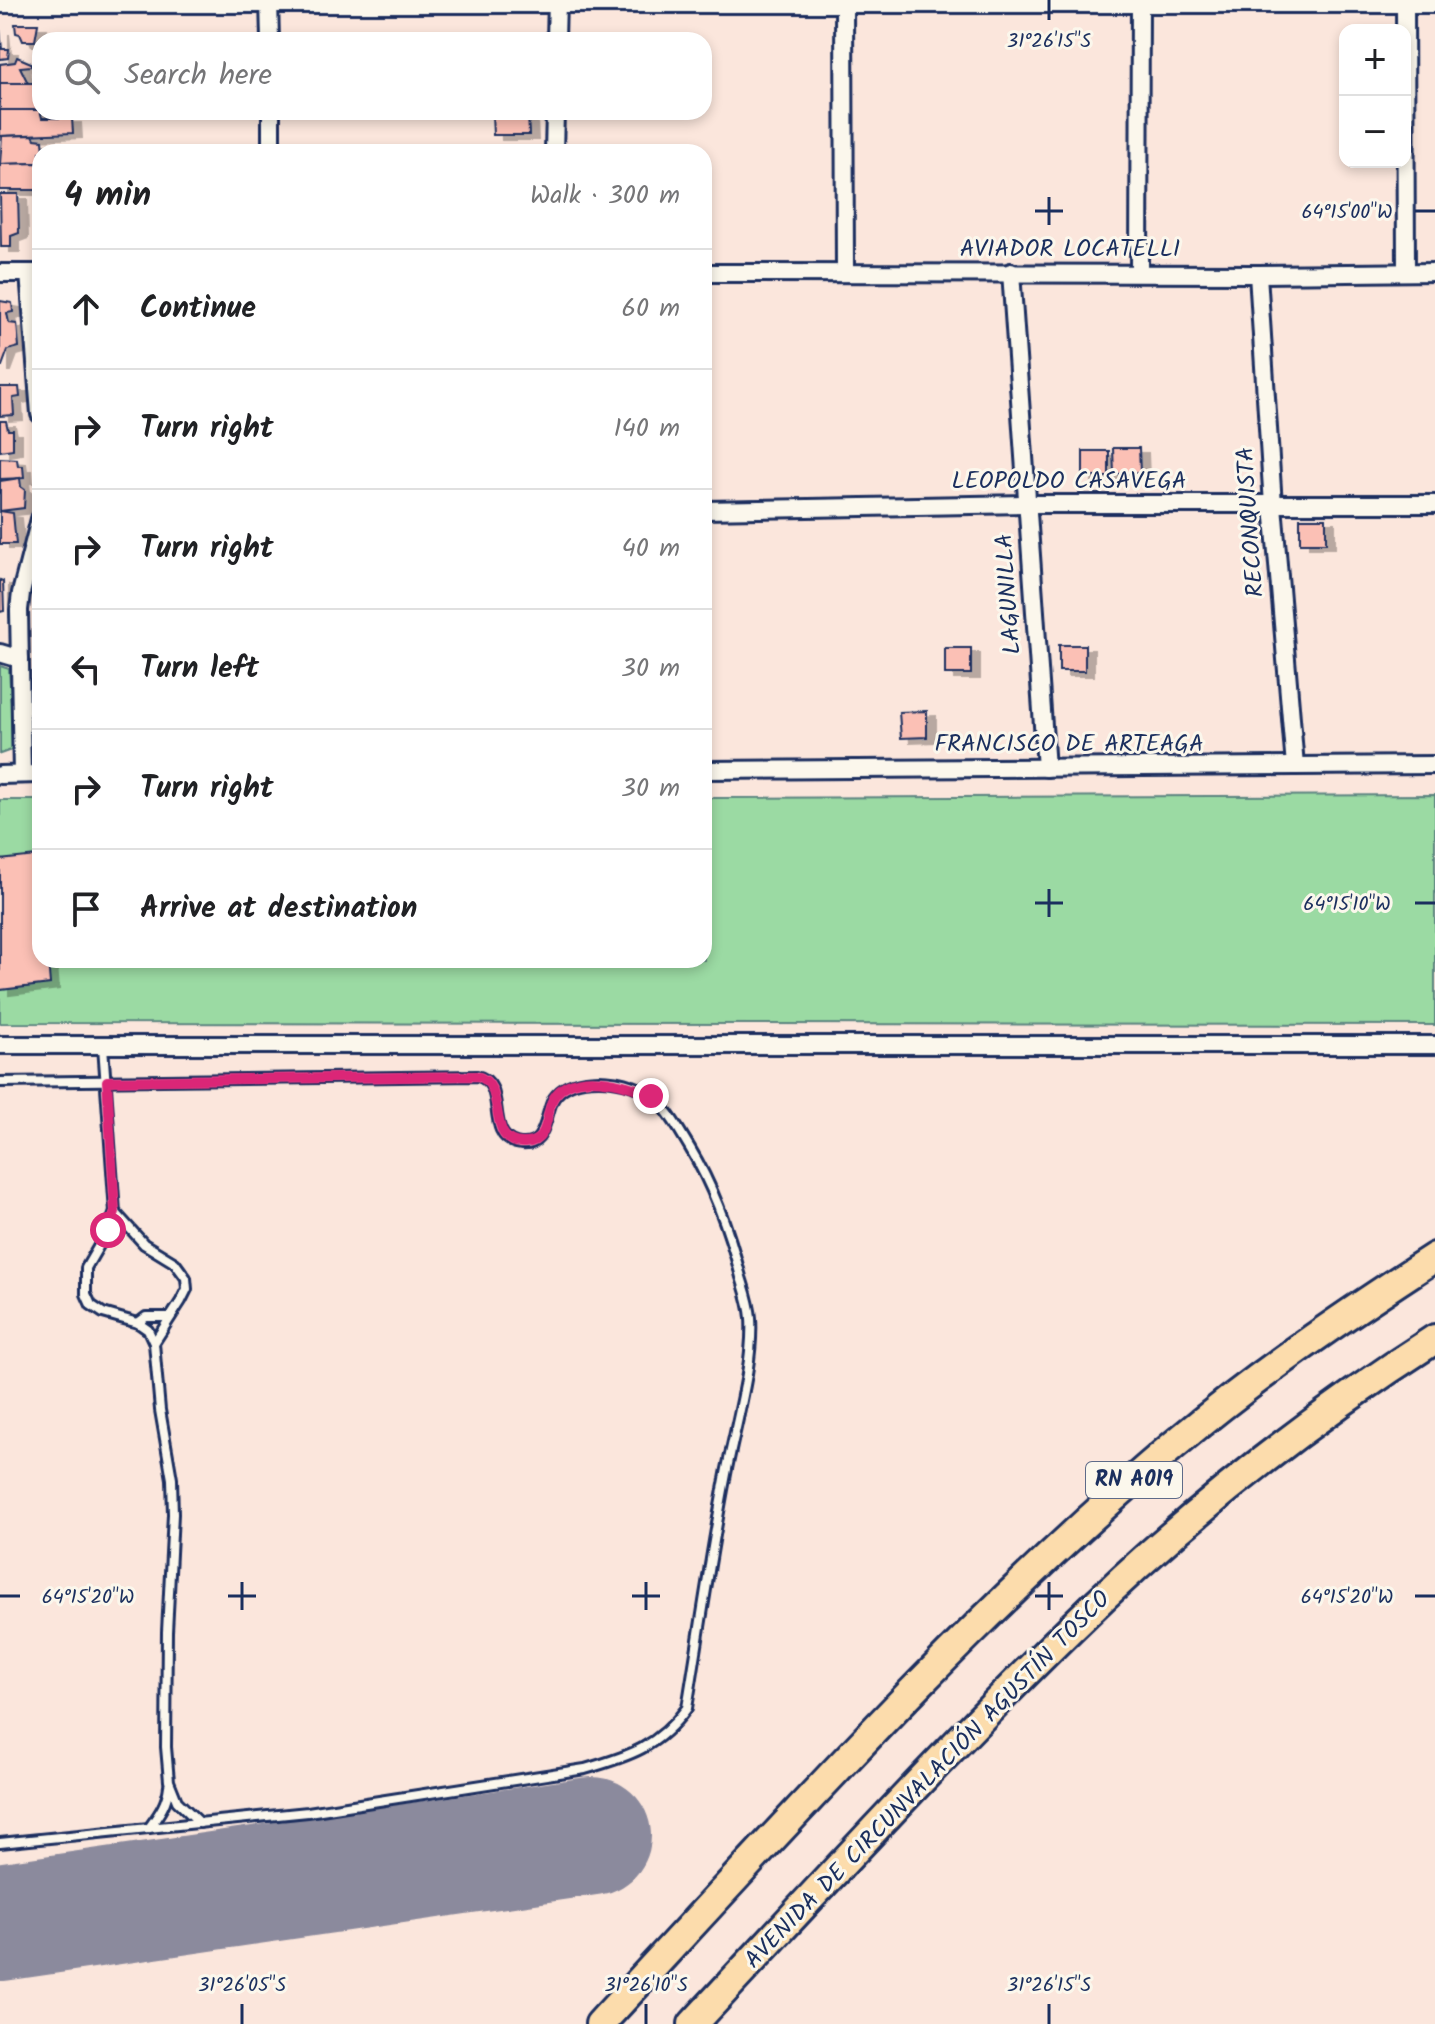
<!DOCTYPE html>
<html lang="en">
<head>
<meta charset="utf-8">
<style>
  :root { --surface:#fff; --page:#f2f2f2; --text:#202124; --muted:#757577; --line:#e0e0e0 }
  body { margin:0; font-family:Kalam,sans-serif; background:var(--page); color:var(--text) }
  .controls { position:absolute; right:24px; top:24px; display:grid; overflow:hidden; border-radius:16px; box-shadow:0 4px 12px #0003 }
  .controls button { width:72px; height:72px; display:grid; place-items:center; padding:0; border:0; border-bottom:2px solid var(--line); background:var(--surface); color:var(--text); font:40px sans-serif }
  .stop { position:absolute; width:24px; height:24px; margin:-18px; border:6px solid #db2777; border-radius:50%; background:#fff }
  .stop.end { background:#db2777; border-color:#fff; box-shadow:0 2px 8px #0008 }
  .list { margin:0; padding:0; list-style:none }
  h2 { display:flex; justify-content:space-between; align-items:center; height:104px; margin:0; padding:0 32px; font-size:34px }
  h2 small { font-size:26px; font-weight:400; color:var(--muted) }
  .list li { display:grid; grid-template-columns:52px 1fr auto; gap:24px; align-items:center; box-sizing:border-box; height:120px; padding:0 32px; border-top:2px solid var(--line) }
  .list b { display:block; font-size:30px; white-space:nowrap }
  .list em { font-size:26px; font-style:normal; color:var(--muted) }
  .icon { flex:none; width:44px; height:44px; fill:none; stroke:currentColor; stroke-width:2; stroke-linecap:round; stroke-linejoin:round }
  .map { position:relative; flex:none; width:1435px; height:2024px; overflow:hidden }
  .search { position:absolute; background:var(--surface); box-shadow:0 4px 12px #0003; left:32px; top:32px; width:680px; height:88px; display:flex; align-items:center; gap:20px; box-sizing:border-box; padding:0 28px; border-radius:24px; color:var(--muted); font-size:30px }
  .panel { position:absolute; background:var(--surface); box-shadow:0 4px 12px #0003; left:32px; top:144px; width:680px; height:824px; border-radius:24px }
  .map>svg:first-child { display:block }
  .green { fill:#9bdaa3; stroke:#5b8480; stroke-width:2 }
  .lines { fill:none; stroke-linecap:round; stroke-linejoin:round }
  .runway { stroke:#8b8a9d; stroke-width:118 }
  .building { fill:#fbc0b5; stroke:#1b2f5e; stroke-width:2; filter:url(#shadow) }
  .service-casing { stroke:#1b2f5e; stroke-width:14 }
  .minor-casing { stroke:#1b2f5e; stroke-width:22 }
  .motorway-casing { stroke:#1b2f5e; stroke-width:34 }
  .service { stroke:#fbf7ec; stroke-width:8 }
  .minor { stroke:#fbf7ec; stroke-width:16 }
  .motorway { stroke:#fcdcac; stroke-width:28 }
  .route { stroke:#db2777; stroke-width:10 }
  .ticks { fill:none; stroke:#1b2f5e; stroke-width:3 }
  .labels { text-anchor:middle; dominant-baseline:central; stroke-width:6; stroke-linejoin:round; paint-order:stroke }
  .shield { fill:#fbf7ec; stroke:#5e6b89; stroke-width:2 }
  .shield-label { font-size:22px; font-weight:bold; fill:#1b2f5e }
  .street-label { font-size:24px; fill:#1b2f5e; stroke:#fbf7ec }
  .ticks-label { font-size:20px; text-anchor:middle; fill:#1b2f5e; stroke:#fbf7ec; stroke-width:6; stroke-linejoin:round; paint-order:stroke }
</style>
</head>
<body>
<div class="map">
<svg width="1435" height="2024" viewBox="0 0 1435 2024">
  <defs>
    <filter id="shadow"><feDropShadow dx="9" dy="5" stdDeviation="0" flood-color="#0004"/></filter>
  </defs>
  <rect width="100%" height="100%" fill="#fbe6dc"/>
  <filter id="ink" filterUnits="userSpaceOnUse"><feTurbulence type="fractalNoise" baseFrequency=".0125" numOctaves="2"/><feDisplacementMap in="SourceGraphic" scale="16" xChannelSelector="R" yChannelSelector="G"/><feConvolveMatrix kernelMatrix="1 2 1 2 8 2 1 2 1" color-interpolation-filters="sRGB"/></filter>
  <g filter="url(#ink)">
    <!-- green -->
    <g class="green">
      <polygon points="0,666 9,669 14,749 0,754"/>
      <polygon points="1435,795 1435,1025 0,1023 0,800 40,800 40,960 704,960 704,798"/>
    </g>
    <g class="lines">
      <!-- runway -->
      <polyline class="runway" points="0,1922 592,1836"/>
    </g>
    <!-- building -->
    <g class="building">
      <polygon points="15,24 38,24 35,41 23,41 20,34 16,33"/>
      <polygon points="0,29 2,49 9,49 8,58 0,59"/>
      <polygon points="17,57 31,63 31,66 20,67 28,83 0,83 0,64 15,62"/>
      <rect x="0" y="83" width="37" height="27"/>
      <polygon points="0,110 40,110 42,118 72,118 73,133 0,136"/>
      <polygon points="492,113 528,113 529,135 493,135"/>
      <polygon points="33,135 35,139 43,140 44,152 40,152 40,163 0,164 2,136"/>
      <polygon points="40,163 40,190 0,190 0,164"/>
      <polygon points="0,194 18,194 19,233 11,236 11,247 1,247"/>
      <polygon points="0,301 12,303 13,312 7,313 9,323 17,324 19,347 8,350 2,366 0,366"/>
      <polygon points="0,387 19,387 20,397 13,398 14,415 0,416"/>
      <polygon points="0,421 6,421 8,430 13,430 13,449 0,451"/>
      <polygon points="1113,448 1139,448 1140,473 1114,474"/>
      <rect x="1083" y="451" width="26" height="26"/>
      <polygon points="0,458 17,459 18,466 23,466 24,478 0,479"/>
      <polygon points="20,478 21,487 25,490 24,508 0,511 0,481"/>
      <polygon points="0,511 13,513 16,544 0,544"/>
      <rect x="1300" y="518" width="26" height="25"/>
      <polygon points="0,580 3,581 4,611 0,612"/>
      <rect x="1059" y="645" width="26" height="26"/>
      <rect x="945" y="648" width="26" height="26"/>
      <polygon points="927,711 927,737 901,738 899,712"/>
      <polygon points="36,856 40,893 40,960 48,960 50,984 0,990 0,860"/>
    </g>
    <g class="lines">
      <defs>
        <g id="service">
          <polyline points="103,1046 115,1212 144,1244 175,1263 186,1278 187,1289 181,1301 154,1343 160,1410 172,1479 173,1514 167,1632 166,1747 169,1781 177,1801 200,1823"/>
          <path d="M0,1082L477,1076C509,1083 484,1134 516,1143C548,1151 544,1114 554,1098C570,1075 610,1078 633,1086C661,1095 676,1125 690,1148C714,1188 729,1230 741,1277C745,1290 750,1304 751,1318C754,1364 735,1427 726,1474C711,1551 700,1630 687,1708C658,1747 630,1756 585,1769L308,1812L0,1843"/>
          <polyline points="115,1212 108,1230 86,1268 86,1294 91,1305 103,1313 138,1323 148,1330 154,1343"/>
          <polyline points="138,1323 146,1317 169,1317"/>
          <path d="M149,1828C159,1814 167,1804 169,1786"/>
        </g>
        <g id="minor">
          <polyline points="269,0 270,40"/>
          <polyline points="844,0 845,272"/>
          <polyline points="1405,0 1406,272"/>
          <polyline points="0,4 1435,4"/>
          <polyline points="556,40 557,0"/>
          <polyline points="271,112 271,152"/>
          <polyline points="554,152 555,112"/>
          <polyline points="1011,272 1046,768"/>
          <polyline points="1139,272 1140,0"/>
          <polyline points="0,273 38,273"/>
          <polyline points="29,273 40,414"/>
          <polyline points="704,273 1258,274 1435,272"/>
          <polyline points="1258,274 1273,505 1295,766"/>
          <polyline points="704,510 1026,504 1435,504"/>
          <polyline points="0,653 20,659"/>
          <polyline points="704,770 1435,765"/>
          <polyline points="22,774 19,610 21,593 40,519"/>
          <polyline points="0,775 40,774"/>
          <polyline points="0,1045 1435,1045"/>
        </g>
        <g id="motorway">
          <path d="M600,2024C785,1825 967,1620 1175,1444C1257,1375 1345,1315 1435,1257"/>
          <path d="M693,2024C817,1891 940,1756 1070,1629C1180,1521 1305,1422 1435,1339"/>
        </g>
      </defs>
      <!-- service casing -->
      <use href="#service" class="service-casing"/>
      <!-- minor casing -->
      <use href="#minor" class="minor-casing"/>
      <!-- motorway casing -->
      <use href="#motorway" class="motorway-casing"/>
      <!-- service -->
      <use href="#service" class="service"/>
      <!-- minor -->
      <use href="#minor" class="minor"/>
      <!-- motorway -->
      <use href="#motorway" class="motorway"/>
    </g>
  </g>
  <g class="lines" filter="url(#ink)">
    <!-- route -->
    <path class="route" d="M108,1230L115,1212L107,1081L477,1076C510,1084 483,1146 525,1143C550,1142 545,1114 553,1099C571,1068 627,1082 651,1096"/>
  </g>
  <!-- ticks -->
  <path class="ticks" d="M1049,0V20M1049,197V225M1035,211H1063M1415,211H1435M1049,889V917M1035,903H1063M1415,903H1435M242,1582V1610M646,1582V1610M1049,1582V1610M0,1596H20M228,1596H256M632,1596H660M1035,1596H1063M1415,1596H1435M242,2004V2024M646,2004V2024M1049,2004V2024"/>
  <g class="labels">
    <!-- shield labels -->
    <rect class="shield" x="1086" y="1462" width="96" height="36" rx="6"/>
    <g class="shield-label">
      <text x="1134" y="1480">RN A019</text>
    </g>
    <!-- street labels -->
    <g class="street-label">
      <text x="1070" y="249">AVIADOR LOCATELLI</text>
      <text x="1069" y="481">LEOPOLDO CASAVEGA</text>
      <text transform="translate(1251 522) rotate(-94)">RECONQUISTA</text>
      <text transform="translate(1009 594) rotate(-94)">LAGUNILLA</text>
      <text x="1069" y="744">FRANCISCO DE ARTEAGA</text>
      <text transform="translate(928 1780) rotate(-46)">AVENIDA DE CIRCUNVALACIÓN AGUSTÍN TOSCO</text>
    </g>
  </g>
  <g class="ticks-label">
    <text x="1049" y="47">31°26'15"S</text>
    <text x="1347" y="218">64°15'00"W</text>
    <text x="1347" y="910">64°15'10"W</text>
    <text x="1347" y="1603">64°15'20"W</text>
    <text x="88" y="1603">64°15'20"W</text>
    <text x="242" y="1991">31°26'05"S</text>
    <text x="646" y="1991">31°26'10"S</text>
    <text x="1049" y="1991">31°26'15"S</text>
  </g>
</svg>
<div class="controls">
<button>+</button>
<button>−</button>
</div>
<div class="stop" style="left:108px;top:1230px"></div>
<div class="stop end" style="left:651px;top:1096px"></div>
<div class="search"><svg class="icon" aria-label="search" viewBox="0 0 24 24"><circle cx="10" cy="10" r="6"/><path d="M15 15l6 6"/></svg>Search here</div>
<section class="panel">
<h2>4 min<small>Walk · 300 m</small></h2>
<ul class="list">
<li><svg class="icon" aria-label="ahead" viewBox="0 0 24 24"><path d="M12 20V5M6 11l6-6 6 6"/></svg><div><b>Continue</b></div><em>60 m</em></li>
<li><svg class="icon" aria-label="right" viewBox="0 0 24 24"><path d="M7 20v-9h11M14 6l5 5-5 5"/></svg><div><b>Turn right</b></div><em>140 m</em></li>
<li><svg class="icon" aria-label="right" viewBox="0 0 24 24"><path d="M7 20v-9h11M14 6l5 5-5 5"/></svg><div><b>Turn right</b></div><em>40 m</em></li>
<li><svg class="icon" aria-label="left" viewBox="0 0 24 24"><path d="M17 20v-9H6M10 6l-5 5 5 5"/></svg><div><b>Turn left</b></div><em>30 m</em></li>
<li><svg class="icon" aria-label="right" viewBox="0 0 24 24"><path d="M7 20v-9h11M14 6l5 5-5 5"/></svg><div><b>Turn right</b></div><em>30 m</em></li>
<li><svg class="icon" aria-label="arrive" viewBox="0 0 24 24"><path d="M6 21V4h12l-3 4 3 4H6"/></svg><div><b>Arrive at destination</b></div></li>
</ul>
</section>
</div>
</body>
</html>
